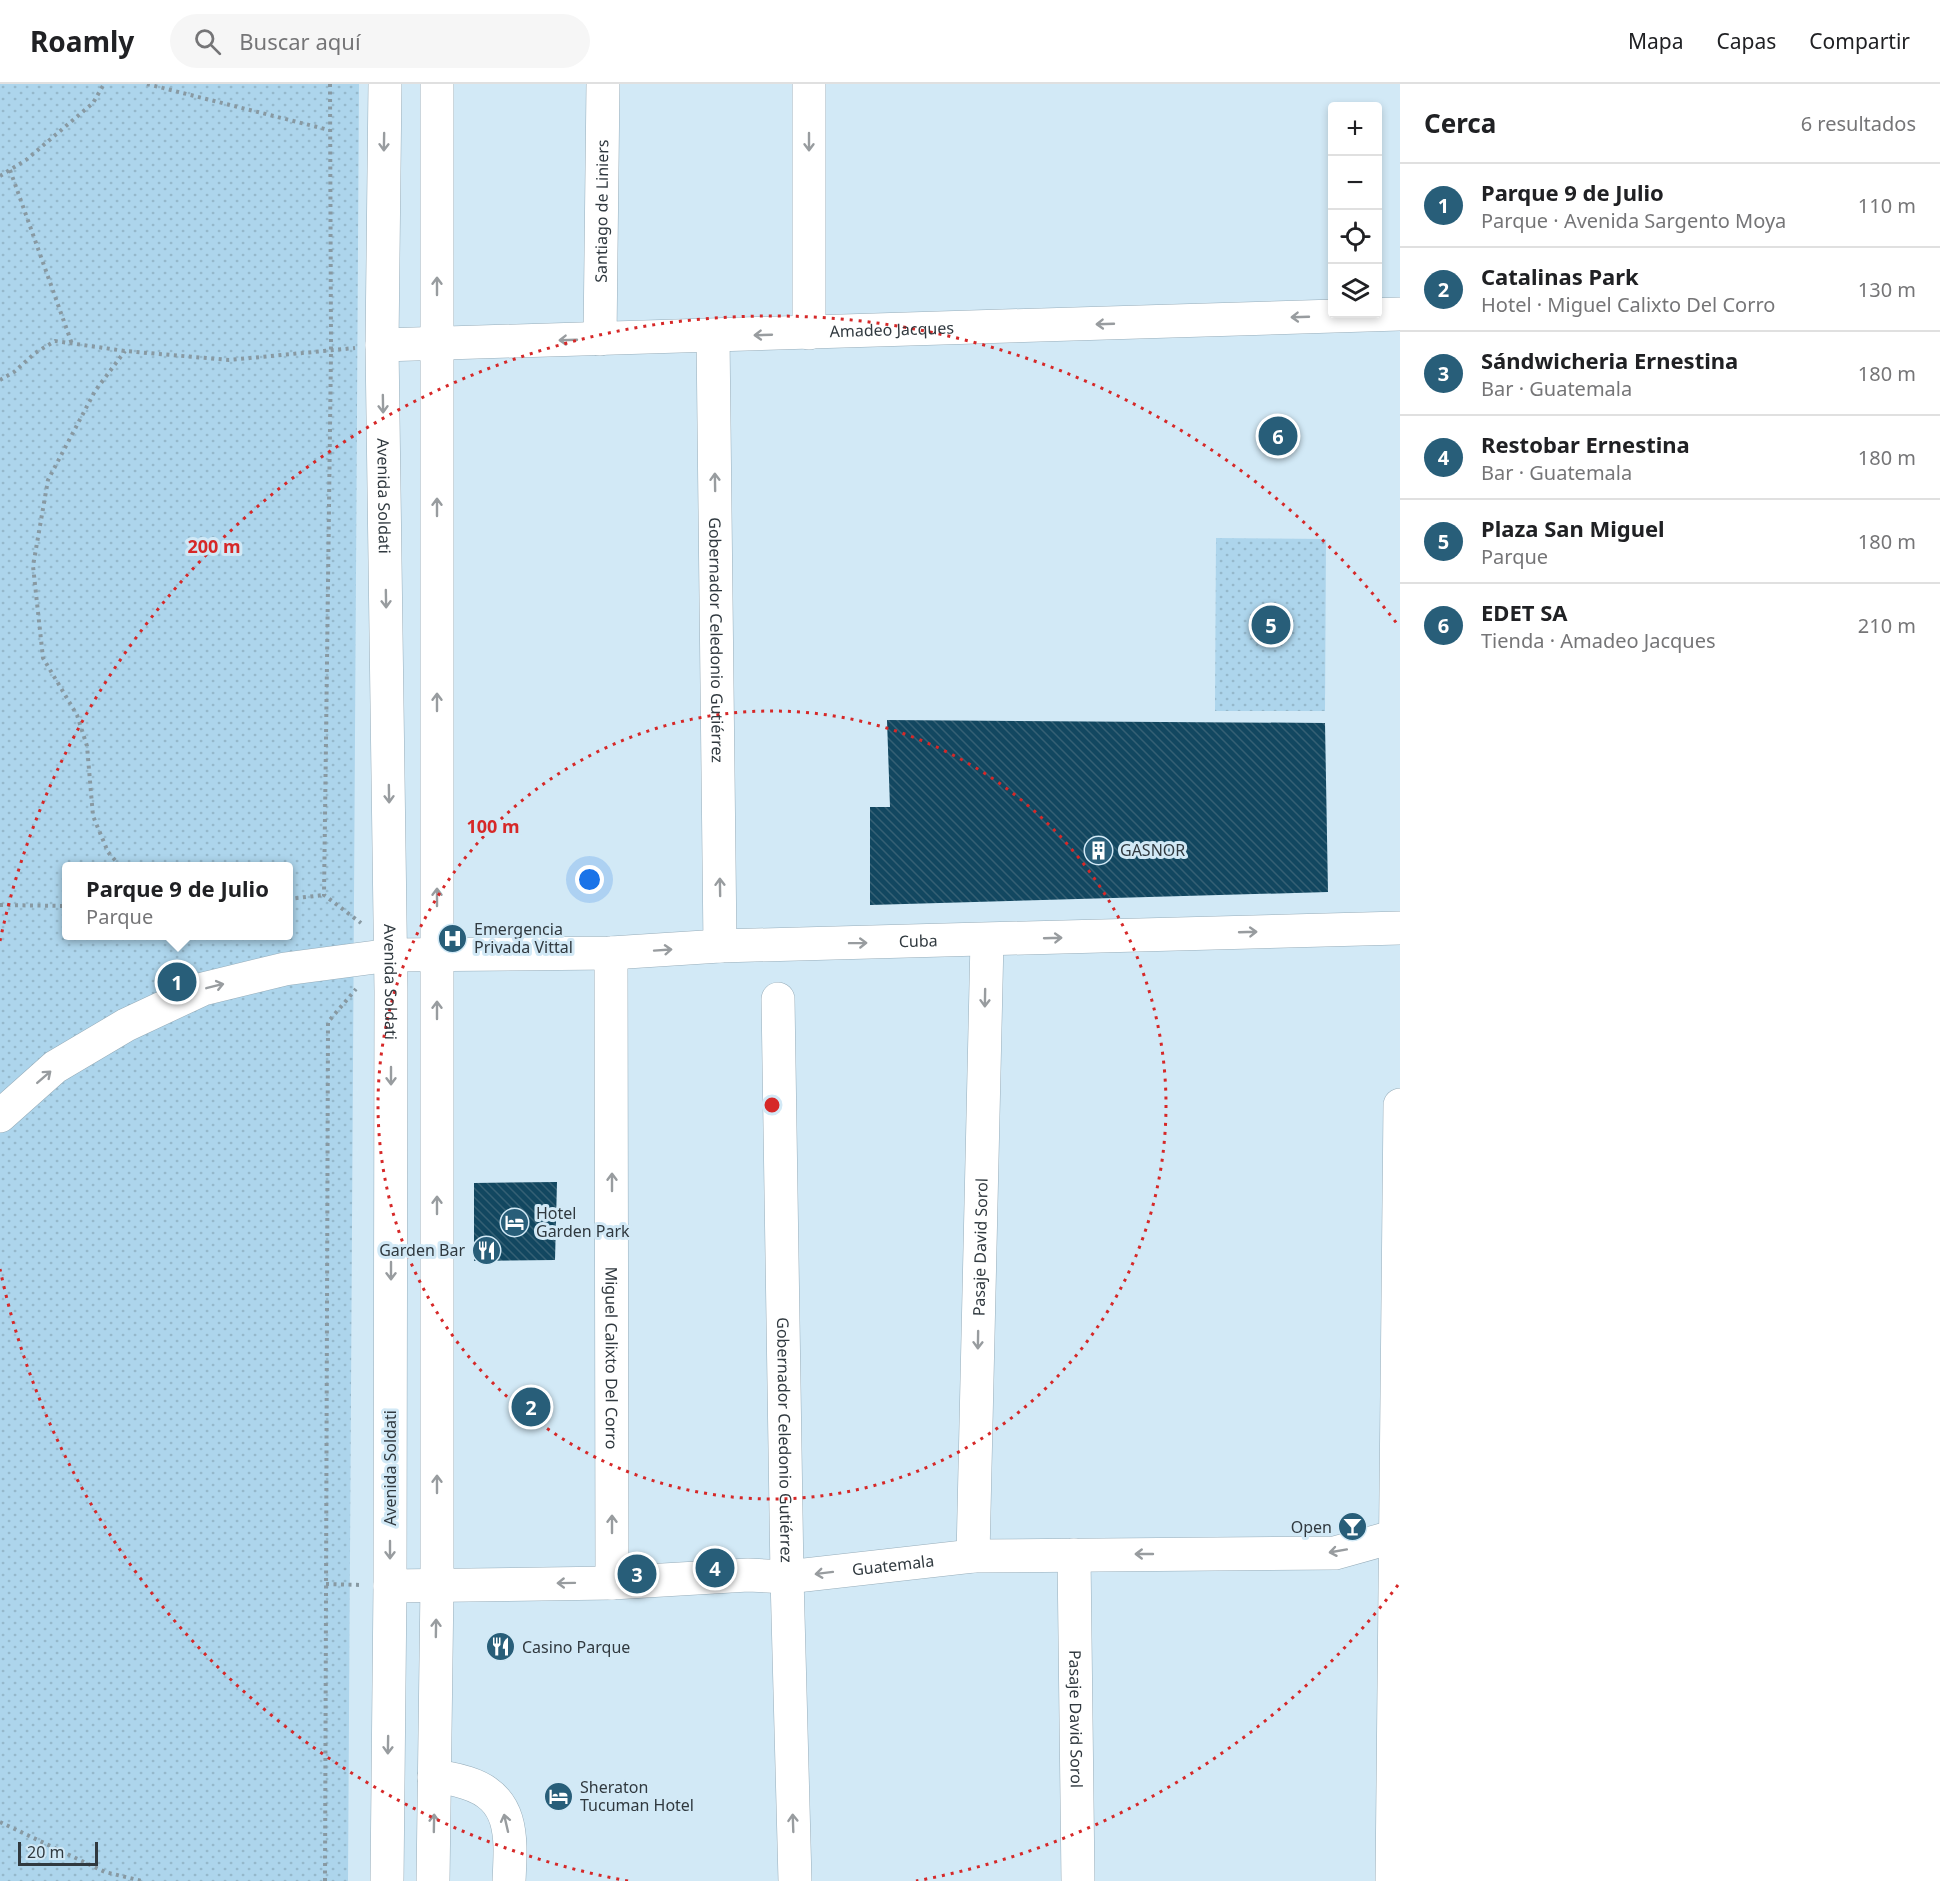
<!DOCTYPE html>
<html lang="es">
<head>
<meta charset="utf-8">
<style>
  :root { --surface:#fff; --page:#f6f6f6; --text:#202124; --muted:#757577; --line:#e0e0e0; --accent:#285e79 }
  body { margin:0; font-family:"Noto Sans",sans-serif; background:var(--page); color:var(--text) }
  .controls { position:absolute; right:18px; top:18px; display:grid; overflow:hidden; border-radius:6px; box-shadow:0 3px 9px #0003 }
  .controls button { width:54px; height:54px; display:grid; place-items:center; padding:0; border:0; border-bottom:2px solid var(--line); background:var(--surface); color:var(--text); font:30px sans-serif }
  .scale { position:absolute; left:18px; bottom:15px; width:80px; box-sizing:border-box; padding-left:6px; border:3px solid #30393f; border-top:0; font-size:16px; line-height:21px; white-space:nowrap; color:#30393f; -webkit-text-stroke:4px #d2e9f6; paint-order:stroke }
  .you { position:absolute; left:590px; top:796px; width:21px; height:21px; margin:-15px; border:4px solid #fff; border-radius:50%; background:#1a73e8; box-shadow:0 0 0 9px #1a73e833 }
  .badge { display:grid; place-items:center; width:39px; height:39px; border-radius:50%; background:var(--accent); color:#fff; font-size:20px; font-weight:700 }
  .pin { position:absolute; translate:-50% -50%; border:3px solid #fff; box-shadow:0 2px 6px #0006 }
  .popup { position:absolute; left:62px; top:778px; width:231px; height:78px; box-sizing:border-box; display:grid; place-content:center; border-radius:6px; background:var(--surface); filter:drop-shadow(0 2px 4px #0005); font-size:20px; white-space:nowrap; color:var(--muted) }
  .popup b { font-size:22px; color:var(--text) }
  .popup::after { content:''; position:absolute; left:50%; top:100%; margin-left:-12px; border:12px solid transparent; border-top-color:var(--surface) }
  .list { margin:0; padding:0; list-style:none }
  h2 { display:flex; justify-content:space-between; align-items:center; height:78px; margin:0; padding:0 24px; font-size:26px }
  h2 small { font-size:20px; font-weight:400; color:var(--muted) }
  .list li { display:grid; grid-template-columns:39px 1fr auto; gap:18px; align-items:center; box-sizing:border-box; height:84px; padding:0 24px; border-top:2px solid var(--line) }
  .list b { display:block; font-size:22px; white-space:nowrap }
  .list p { margin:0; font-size:20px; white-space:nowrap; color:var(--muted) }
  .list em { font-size:20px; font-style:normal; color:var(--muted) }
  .icon { flex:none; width:33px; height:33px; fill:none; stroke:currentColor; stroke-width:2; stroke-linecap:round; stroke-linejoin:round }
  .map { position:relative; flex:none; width:1400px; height:1797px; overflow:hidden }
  header { display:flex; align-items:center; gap:36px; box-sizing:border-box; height:84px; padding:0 30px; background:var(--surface); border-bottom:2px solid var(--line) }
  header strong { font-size:28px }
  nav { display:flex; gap:33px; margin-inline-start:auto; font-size:21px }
  .search { width:420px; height:54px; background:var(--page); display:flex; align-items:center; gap:15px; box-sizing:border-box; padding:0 21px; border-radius:33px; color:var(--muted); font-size:22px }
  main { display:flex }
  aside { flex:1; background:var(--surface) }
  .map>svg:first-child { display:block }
  .green { fill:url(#green-dots); fill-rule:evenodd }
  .building { fill:url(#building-back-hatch) }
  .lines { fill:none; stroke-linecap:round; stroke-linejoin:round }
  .minor-casing { stroke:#97adba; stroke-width:34 }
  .major-casing { stroke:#97adba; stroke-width:34 }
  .path { stroke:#8899a2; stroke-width:4; stroke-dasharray:3 4.5; stroke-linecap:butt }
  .minor { stroke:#fff; stroke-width:33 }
  .major { stroke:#fff; stroke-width:33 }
  .oneway { stroke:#989c9f }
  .ring { fill:none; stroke:#d62828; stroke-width:3; stroke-dasharray:3 6 }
  .labels { text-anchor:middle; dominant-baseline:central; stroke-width:6; stroke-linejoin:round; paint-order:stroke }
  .street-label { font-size:16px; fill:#30393f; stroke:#d2e9f6 }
  .poi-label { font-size:16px; fill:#30393f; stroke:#d2e9f6; text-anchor:start }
  .centre { fill:#d62828; stroke:#d2e9f6; stroke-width:3 }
  .ring-label { font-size:18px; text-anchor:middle; font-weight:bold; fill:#d62828; stroke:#d2e9f6; stroke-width:6; stroke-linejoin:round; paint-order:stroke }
</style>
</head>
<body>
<header>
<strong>Roamly</strong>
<div class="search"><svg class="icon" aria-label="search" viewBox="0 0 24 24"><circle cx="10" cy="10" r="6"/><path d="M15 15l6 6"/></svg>Buscar aquí</div>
<nav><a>Mapa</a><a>Capas</a><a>Compartir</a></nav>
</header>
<main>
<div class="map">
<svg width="1400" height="1797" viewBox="0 0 1400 1797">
  <defs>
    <pattern id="green-dots" width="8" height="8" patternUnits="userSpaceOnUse" patternTransform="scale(1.5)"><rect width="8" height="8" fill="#add5ec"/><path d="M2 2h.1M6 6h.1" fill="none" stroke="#95b8cb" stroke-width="1.8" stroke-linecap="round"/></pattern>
    <pattern id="building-back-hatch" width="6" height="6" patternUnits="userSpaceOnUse" patternTransform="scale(1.5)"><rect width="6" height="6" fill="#124760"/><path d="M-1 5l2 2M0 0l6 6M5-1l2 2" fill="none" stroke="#356074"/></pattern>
  </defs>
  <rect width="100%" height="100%" fill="#d2e9f6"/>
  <!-- green -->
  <g class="green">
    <path d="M0,0H359L348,1797H0ZM66,782H288V852H66Z"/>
    <polygon points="1216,454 1326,455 1325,627 1215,627"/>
  </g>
  <!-- building -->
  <g class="building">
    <polygon points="887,636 1325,639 1328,808 870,821 870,723 890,723"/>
    <polygon points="557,1098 555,1176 474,1177 474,1099"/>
  </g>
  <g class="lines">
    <defs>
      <g id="minor">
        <polyline points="809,0 809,249"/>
        <path id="s1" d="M713,252L720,862"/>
        <path id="s2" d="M600,255L603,0"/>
        <path id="s3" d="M382,261L1400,230"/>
        <path id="s4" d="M611,869L612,1499"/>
        <path id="s5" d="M778,915L787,1493L795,1797"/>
        <path id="s6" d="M0,1032L55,983L126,941L203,905L285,885L391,871L611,869L720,862L1400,844"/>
        <path id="s7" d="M1074,1471L1078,1797"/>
        <path id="s8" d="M973,1472L987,856"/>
        <path id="s9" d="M390,1502L612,1499L748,1491L787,1493L973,1472L1335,1469L1400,1451"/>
        <path d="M434,1693C446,1693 455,1695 467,1699C515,1714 511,1755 509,1797"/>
      </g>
      <g id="major">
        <path id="s10" d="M385,0L382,261L391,907L390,1502L387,1797"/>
        <polyline points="433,1797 437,1501 437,0"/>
        <polyline points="1392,1797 1400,1021"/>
      </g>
    </defs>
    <!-- minor casing -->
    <use href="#minor" class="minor-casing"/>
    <!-- major casing -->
    <use href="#major" class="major-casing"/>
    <!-- path -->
    <g class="path">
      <polyline points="147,0 329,46"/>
      <polyline points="330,0 331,267 324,811 361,839"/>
      <polyline points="10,86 72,260"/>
      <polyline points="0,92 26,76 93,19 104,0"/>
      <polyline points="0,296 14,288 35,269 55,257 125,267 229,276 355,264"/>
      <polyline points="120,782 108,768 93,732 87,662 77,631 43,574 33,482 48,396 95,307 125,267"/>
      <polyline points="288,815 324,811"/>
      <polyline points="0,821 66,822"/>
      <polyline points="326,1500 362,1501"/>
      <polyline points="0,1738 105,1788 142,1797"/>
      <polyline points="325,1797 328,938 356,905"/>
    </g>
    <!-- minor -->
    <use href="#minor" class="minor"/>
    <!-- major -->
    <use href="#major" class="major"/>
  </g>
  <!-- one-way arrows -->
  <defs><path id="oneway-shaft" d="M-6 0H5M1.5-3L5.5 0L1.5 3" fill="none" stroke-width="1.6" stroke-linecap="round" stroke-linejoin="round" transform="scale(1.5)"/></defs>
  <g class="oneway">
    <use href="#oneway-shaft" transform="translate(384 58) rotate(91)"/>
    <use href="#oneway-shaft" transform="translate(809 58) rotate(90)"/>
    <use href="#oneway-shaft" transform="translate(437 202) rotate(-90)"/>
    <use href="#oneway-shaft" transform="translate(1300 233) rotate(178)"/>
    <use href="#oneway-shaft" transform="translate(1105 240) rotate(178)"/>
    <use href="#oneway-shaft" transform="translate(763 251) rotate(178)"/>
    <use href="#oneway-shaft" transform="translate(568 256) rotate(178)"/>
    <use href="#oneway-shaft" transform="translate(383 320) rotate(89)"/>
    <use href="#oneway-shaft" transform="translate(715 398) rotate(-91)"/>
    <use href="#oneway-shaft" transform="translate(437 423) rotate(-90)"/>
    <use href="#oneway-shaft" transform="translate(386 515) rotate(89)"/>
    <use href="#oneway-shaft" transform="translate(437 618) rotate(-90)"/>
    <use href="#oneway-shaft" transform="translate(389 710) rotate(89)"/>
    <use href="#oneway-shaft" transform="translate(720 803) rotate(-91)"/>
    <use href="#oneway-shaft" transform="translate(437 813) rotate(-90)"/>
    <use href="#oneway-shaft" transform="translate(1248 848) rotate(-2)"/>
    <use href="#oneway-shaft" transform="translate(1053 854) rotate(-2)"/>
    <use href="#oneway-shaft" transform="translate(858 859) rotate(-1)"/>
    <use href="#oneway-shaft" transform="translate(663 866) rotate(-4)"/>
    <use href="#oneway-shaft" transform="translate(215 902) rotate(-14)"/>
    <use href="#oneway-shaft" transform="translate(985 914) rotate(91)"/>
    <use href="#oneway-shaft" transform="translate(437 926) rotate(-90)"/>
    <use href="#oneway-shaft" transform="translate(391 992) rotate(90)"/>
    <use href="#oneway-shaft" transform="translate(44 993) rotate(-41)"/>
    <use href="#oneway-shaft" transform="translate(612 1098) rotate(-90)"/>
    <use href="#oneway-shaft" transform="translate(437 1121) rotate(-90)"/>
    <use href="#oneway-shaft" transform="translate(391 1187) rotate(90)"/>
    <use href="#oneway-shaft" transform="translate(978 1256) rotate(91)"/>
    <use href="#oneway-shaft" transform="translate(437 1400) rotate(-90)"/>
    <use href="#oneway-shaft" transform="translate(612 1440) rotate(-90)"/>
    <use href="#oneway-shaft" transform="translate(390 1466) rotate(90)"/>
    <use href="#oneway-shaft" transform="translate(1338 1467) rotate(170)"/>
    <use href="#oneway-shaft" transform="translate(1144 1470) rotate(180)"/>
    <use href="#oneway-shaft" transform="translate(824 1489) rotate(173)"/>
    <use href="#oneway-shaft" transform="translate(566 1499) rotate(179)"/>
    <use href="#oneway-shaft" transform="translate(436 1544) rotate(-89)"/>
    <use href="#oneway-shaft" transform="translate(388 1661) rotate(91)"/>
    <use href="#oneway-shaft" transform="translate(434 1739) rotate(-89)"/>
    <use href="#oneway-shaft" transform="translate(506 1739) rotate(-103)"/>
    <use href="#oneway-shaft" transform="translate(793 1739) rotate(-92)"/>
  </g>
  <!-- distance rings -->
  <g class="ring">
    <circle cx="772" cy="1021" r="394"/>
    <path d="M1398 1501A789 789 0 0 1 916 1797M628 1797A789 789 0 0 1 0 1185M0 857A789 789 0 0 1 1398 541"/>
  </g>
  <!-- icons -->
  <defs>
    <symbol id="building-disc" viewBox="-11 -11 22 22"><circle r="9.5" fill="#285e79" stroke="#d2e9f6"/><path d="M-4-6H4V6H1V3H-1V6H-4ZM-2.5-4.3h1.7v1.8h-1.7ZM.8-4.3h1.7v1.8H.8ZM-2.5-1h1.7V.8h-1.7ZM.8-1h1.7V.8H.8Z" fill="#fff"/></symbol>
    <symbol id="hospital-disc" viewBox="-11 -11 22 22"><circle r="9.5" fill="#285e79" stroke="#d2e9f6"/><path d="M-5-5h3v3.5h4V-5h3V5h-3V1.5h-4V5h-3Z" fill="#fff"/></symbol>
    <symbol id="hotel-disc" viewBox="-11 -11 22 22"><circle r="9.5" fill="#285e79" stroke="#d2e9f6"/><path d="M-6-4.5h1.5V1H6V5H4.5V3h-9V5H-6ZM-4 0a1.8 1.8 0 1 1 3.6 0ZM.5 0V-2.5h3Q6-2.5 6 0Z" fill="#fff"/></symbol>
    <symbol id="restaurant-disc" viewBox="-11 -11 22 22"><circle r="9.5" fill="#285e79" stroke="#d2e9f6"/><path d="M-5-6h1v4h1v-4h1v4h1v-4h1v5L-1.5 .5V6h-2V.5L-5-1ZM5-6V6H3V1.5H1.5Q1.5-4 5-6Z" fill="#fff"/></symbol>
    <symbol id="bar-disc" viewBox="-11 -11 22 22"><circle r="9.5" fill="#285e79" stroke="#d2e9f6"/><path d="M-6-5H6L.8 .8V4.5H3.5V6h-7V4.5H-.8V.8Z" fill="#fff"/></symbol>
  </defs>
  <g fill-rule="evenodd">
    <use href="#building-disc" x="1082" y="750" width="33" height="33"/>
    <use href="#hospital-disc" x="436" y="838" width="33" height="33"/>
    <use href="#hotel-disc" x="498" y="1122" width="33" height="33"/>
    <use href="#restaurant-disc" x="470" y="1150" width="33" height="33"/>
    <use href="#bar-disc" x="1336" y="1426" width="33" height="33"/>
    <use href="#restaurant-disc" x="484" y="1546" width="33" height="33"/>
    <use href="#hotel-disc" x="542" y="1696" width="33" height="33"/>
  </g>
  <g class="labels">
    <!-- street labels -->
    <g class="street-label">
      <text stroke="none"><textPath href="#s2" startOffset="128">Santiago de Liniers</textPath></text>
      <text stroke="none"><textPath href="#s3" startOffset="510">Amadeo Jacques</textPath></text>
      <text stroke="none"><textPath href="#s10" startOffset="412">Avenida Soldati</textPath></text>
      <text stroke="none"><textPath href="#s1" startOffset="304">Gobernador Celedonio Gutiérrez</textPath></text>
      <text stroke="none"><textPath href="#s6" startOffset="960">Cuba</textPath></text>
      <text stroke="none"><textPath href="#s10" startOffset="898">Avenida Soldati</textPath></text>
      <text stroke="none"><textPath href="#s8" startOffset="309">Pasaje David Sorol</textPath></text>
      <text stroke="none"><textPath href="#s4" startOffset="405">Miguel Calixto Del Corro</textPath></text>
      <text stroke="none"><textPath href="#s5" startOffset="441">Gobernador Celedonio Gutiérrez</textPath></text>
      <text transform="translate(390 1384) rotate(-90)">Avenida Soldati</text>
      <text stroke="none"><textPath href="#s9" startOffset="504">Guatemala</textPath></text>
      <text stroke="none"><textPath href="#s7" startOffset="164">Pasaje David Sorol</textPath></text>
    </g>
    <!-- poi labels -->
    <g class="poi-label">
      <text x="1120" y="766">GASNOR</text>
      <text x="474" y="845">Emergencia<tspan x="474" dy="18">Privada Vittal</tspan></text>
      <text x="536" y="1129">Hotel<tspan x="536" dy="18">Garden Park</tspan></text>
      <text x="465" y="1166" text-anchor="end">Garden Bar</text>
      <text x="1332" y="1443" text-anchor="end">Open</text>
      <text x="522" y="1563">Casino Parque</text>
      <text x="580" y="1703">Sheraton<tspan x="580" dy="18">Tucuman Hotel</tspan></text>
    </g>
  </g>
  <circle cx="772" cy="1021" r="9" class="centre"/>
  <g class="ring-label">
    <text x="214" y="469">200 m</text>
    <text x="493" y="749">100 m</text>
  </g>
</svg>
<div class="controls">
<button>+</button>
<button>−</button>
<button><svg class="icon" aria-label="locate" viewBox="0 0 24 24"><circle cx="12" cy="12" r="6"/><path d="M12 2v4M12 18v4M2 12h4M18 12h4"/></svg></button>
<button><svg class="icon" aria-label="layers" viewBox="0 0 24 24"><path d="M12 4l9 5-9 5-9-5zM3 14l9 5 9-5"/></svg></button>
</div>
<div class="scale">20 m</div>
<div class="you"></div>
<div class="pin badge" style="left:177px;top:898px">1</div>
<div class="popup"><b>Parque 9 de Julio</b>Parque</div>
<div class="pin badge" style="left:531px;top:1323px">2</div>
<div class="pin badge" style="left:637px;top:1490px">3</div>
<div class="pin badge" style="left:715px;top:1484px">4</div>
<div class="pin badge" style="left:1271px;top:541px">5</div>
<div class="pin badge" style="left:1278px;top:352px">6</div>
</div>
<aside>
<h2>Cerca<small>6 resultados</small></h2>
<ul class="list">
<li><span class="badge">1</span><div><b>Parque 9 de Julio</b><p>Parque · Avenida Sargento Moya</p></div><em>110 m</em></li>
<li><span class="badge">2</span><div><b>Catalinas Park</b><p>Hotel · Miguel Calixto Del Corro</p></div><em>130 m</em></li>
<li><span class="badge">3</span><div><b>Sándwicheria Ernestina</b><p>Bar · Guatemala</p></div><em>180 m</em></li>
<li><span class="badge">4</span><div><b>Restobar Ernestina</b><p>Bar · Guatemala</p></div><em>180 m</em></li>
<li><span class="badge">5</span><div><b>Plaza San Miguel</b><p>Parque</p></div><em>180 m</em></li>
<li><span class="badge">6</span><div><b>EDET SA</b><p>Tienda · Amadeo Jacques</p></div><em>210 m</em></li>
</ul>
</aside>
</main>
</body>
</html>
